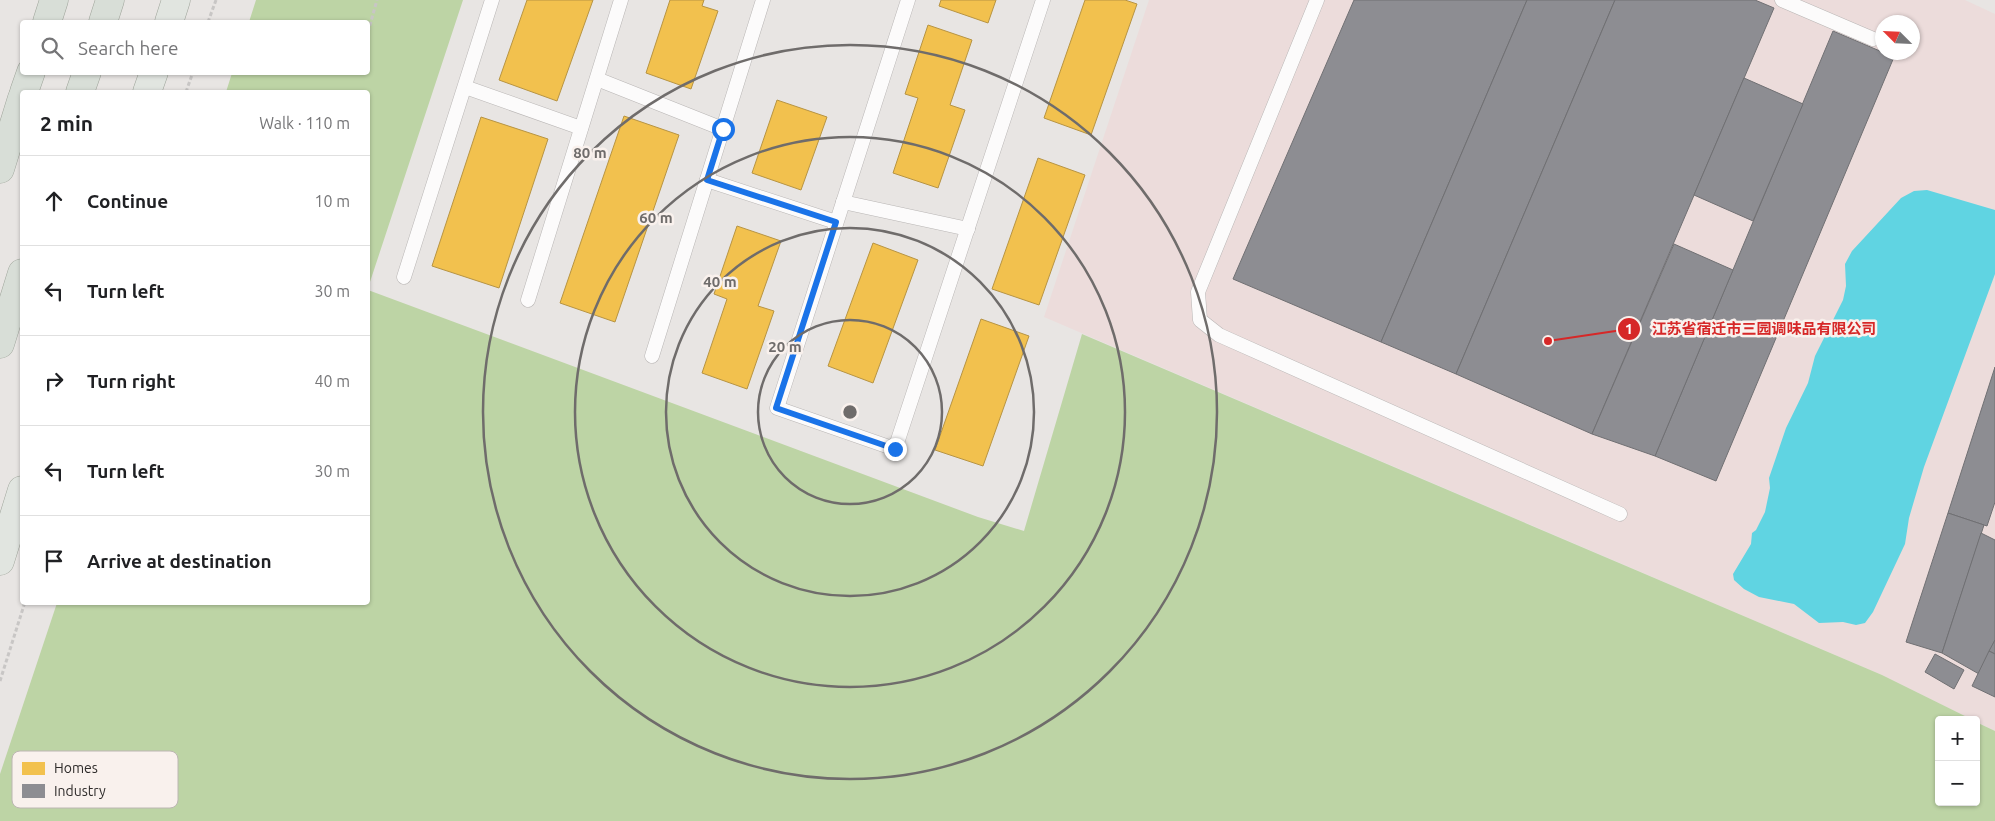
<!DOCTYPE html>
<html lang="en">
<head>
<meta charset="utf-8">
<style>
  :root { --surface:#fff; --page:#f6f6f6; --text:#202124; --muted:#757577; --line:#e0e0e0 }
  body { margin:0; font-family:Ubuntu,"Noto Sans SC",sans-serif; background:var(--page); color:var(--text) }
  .controls { position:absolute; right:15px; bottom:15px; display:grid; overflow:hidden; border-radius:5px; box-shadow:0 1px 4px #0004 }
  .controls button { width:45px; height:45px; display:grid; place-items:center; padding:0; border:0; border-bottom:1px solid var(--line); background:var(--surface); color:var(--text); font:25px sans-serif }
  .compass { position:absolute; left:1875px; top:15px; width:45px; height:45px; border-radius:50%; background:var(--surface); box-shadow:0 1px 4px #0004; rotate:294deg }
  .stop { position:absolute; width:15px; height:15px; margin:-11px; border:4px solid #1a73e8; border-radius:50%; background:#fff }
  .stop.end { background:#1a73e8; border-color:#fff; box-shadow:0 1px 5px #0008 }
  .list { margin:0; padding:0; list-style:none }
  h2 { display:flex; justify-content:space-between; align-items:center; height:65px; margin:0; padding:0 20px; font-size:21px }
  h2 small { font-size:16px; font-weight:400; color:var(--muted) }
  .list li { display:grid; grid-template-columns:32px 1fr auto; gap:15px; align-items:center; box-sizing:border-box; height:90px; padding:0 20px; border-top:1px solid var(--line) }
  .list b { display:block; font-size:19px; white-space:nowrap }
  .list em { font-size:16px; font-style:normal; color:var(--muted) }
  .icon { flex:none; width:28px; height:28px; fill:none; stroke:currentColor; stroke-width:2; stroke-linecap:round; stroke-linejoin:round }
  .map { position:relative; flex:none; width:1995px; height:821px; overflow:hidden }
  .search { position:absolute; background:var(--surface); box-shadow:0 1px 4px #0004; left:20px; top:20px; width:350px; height:55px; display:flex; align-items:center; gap:12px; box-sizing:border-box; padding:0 18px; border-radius:5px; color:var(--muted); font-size:19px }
  .panel { position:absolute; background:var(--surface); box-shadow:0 1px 4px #0004; left:20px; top:90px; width:350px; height:515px; border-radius:5px }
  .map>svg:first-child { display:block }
  .industrial { fill:#ecdcdb; fill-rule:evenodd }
  .green { fill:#bdd4a5 }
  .water { fill:#60d4e2 }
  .homes { fill:#f2c14e; stroke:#b79443 }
  .industry { fill:#8d8d92; stroke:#707073 }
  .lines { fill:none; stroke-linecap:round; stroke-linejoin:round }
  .service-casing { stroke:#b9b6b5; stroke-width:15 }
  .primary-casing { stroke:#9ea49a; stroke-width:29 }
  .trunk-casing { stroke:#9ea49a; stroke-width:29 }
  .path { stroke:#c8c6c5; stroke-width:3; stroke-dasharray:4 2.5; stroke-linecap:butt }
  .service { stroke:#fcfbfb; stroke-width:14 }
  .primary { stroke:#e1e5e0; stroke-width:28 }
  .trunk { stroke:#d8ded7; stroke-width:28 }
  .route { stroke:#1a73e8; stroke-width:6 }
  .ring { fill:none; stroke:#6f6c6b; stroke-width:2.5 }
  .key { fill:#f9f1ed; stroke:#bcb6b2; stroke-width:1 }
  .key-label { font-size:14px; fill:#2e2b2a }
  .centre { fill:#6f6c6b; stroke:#f9f1ed; stroke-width:2.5 }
  .ring-label { font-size:15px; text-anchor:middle; font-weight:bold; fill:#6f6c6b; stroke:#f9f1ed; stroke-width:5; stroke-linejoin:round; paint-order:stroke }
  .leader { fill:none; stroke:#d62828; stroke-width:2 }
  .callout-dot { fill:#d62828; stroke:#f9f1ed; stroke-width:2 }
  .mark-label { font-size:15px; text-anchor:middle; font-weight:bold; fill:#fff }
  .callout-label { font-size:15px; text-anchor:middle; font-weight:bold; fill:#d62828; stroke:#f9f1ed; stroke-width:5; stroke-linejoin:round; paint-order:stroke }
</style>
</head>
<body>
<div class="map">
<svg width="1995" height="821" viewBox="0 0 1995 821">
  <rect width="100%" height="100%" fill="#e8e5e3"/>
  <!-- industrial -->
  <path class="industrial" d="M1149,0H1965L1995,14V731L1882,675L1044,317ZM1882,22H1912V52H1882Z"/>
  <!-- green -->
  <g class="green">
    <polygon points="256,0 463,0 368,288 368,92 226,92 232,73 368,72 368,22 249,22"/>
    <polygon points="368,290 978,517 1024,531 1082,334 1882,675 1973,720 1939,720 1939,802 1976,802 1976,722 1995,731 1995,821 0,821 0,774 57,603 368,602"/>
  </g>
  <!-- water -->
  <polygon class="water" points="1927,190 1995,210 1995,274 1924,467 1909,518 1905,544 1873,612 1865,623 1856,625 1843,622 1819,623 1794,604 1759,597 1744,589 1734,580 1733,574 1751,544 1752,533 1756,530 1765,512 1770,488 1769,478 1786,428 1808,383 1815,356 1843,300 1846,286 1845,264 1852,251 1901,198 1914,191"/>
  <!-- homes -->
  <g class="homes">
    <polygon points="527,0 593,0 557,101 499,80"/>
    <polygon points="670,0 704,0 702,6 718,11 691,89 646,73"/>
    <polygon points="941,0 996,0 988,23 939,6"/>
    <polygon points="1085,0 1125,0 1137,4 1091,135 1044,118"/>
    <polygon points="928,25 972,40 950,105 965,110 938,188 893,173 918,98 905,94"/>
    <polygon points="777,100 827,117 801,190 752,173"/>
    <polygon points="624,116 679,135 615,322 560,303"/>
    <polygon points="481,117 548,139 499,288 432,266"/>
    <polygon points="1038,158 1085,175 1039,305 992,289"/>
    <polygon points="737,226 781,241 758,306 774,311 747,389 702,373 727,299 714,294"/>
    <polygon points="873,243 918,260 873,383 828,366"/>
    <polygon points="981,319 1029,336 983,466 935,450"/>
  </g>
  <!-- industry -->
  <g class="industry">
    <polygon points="1354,0 1527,0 1381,342 1233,279"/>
    <polygon points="1527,0 1615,0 1456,374 1381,342"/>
    <polygon points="1615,0 1755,0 1774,8 1592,434 1456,374"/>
    <polygon points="1833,31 1894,57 1716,481 1655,456"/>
    <polygon points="1744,78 1803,104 1753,221 1694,195"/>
    <polygon points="1674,244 1733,270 1655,456 1592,434"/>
    <polygon points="1995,367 1995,502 1987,526 1948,513"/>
    <polygon points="1948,513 1984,525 1942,653 1906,642"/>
    <polygon points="1981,533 1995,540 1995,640 1979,674 1942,653"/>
    <polygon points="1995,640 1995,654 1989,651"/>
    <polygon points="1989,651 1995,654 1995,697 1972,686"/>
    <polygon points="1935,654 1964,670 1954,689 1925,672"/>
  </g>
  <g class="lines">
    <defs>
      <g id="service">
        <polyline points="908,0 777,408 895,449 1043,0"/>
        <polyline points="1317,0 1198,292 1200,320 1219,335 1620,514"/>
        <polyline points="1782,0 1873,39"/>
        <polyline points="597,79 723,129"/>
        <polyline points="465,87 581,128"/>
        <polyline points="707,180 836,222"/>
        <polyline points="843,202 968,229"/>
        <polyline points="404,277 492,0"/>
        <polyline points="528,300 621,0"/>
        <polyline points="652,356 763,0"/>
      </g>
      <g id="primary">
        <polyline points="169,22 176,0"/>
        <polyline points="147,92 154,72"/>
        <polyline points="0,561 22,490"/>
      </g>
      <g id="trunk">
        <polyline points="47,22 54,0"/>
        <polyline points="103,22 110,0"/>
        <polyline points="24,92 31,72"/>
        <polyline points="80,92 87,72"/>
        <polyline points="0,169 22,98"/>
        <polyline points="0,344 22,273"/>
      </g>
    </defs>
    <!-- service casing -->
    <use href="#service" class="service-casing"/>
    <!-- primary casing -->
    <use href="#primary" class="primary-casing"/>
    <!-- trunk casing -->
    <use href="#trunk" class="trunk-casing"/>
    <!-- path -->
    <g class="path">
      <polyline points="208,22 216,0"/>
      <polyline points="368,32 377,0"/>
      <polyline points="186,92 193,72"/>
      <polyline points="0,681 25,602"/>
    </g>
    <!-- service -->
    <use href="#service" class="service"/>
    <!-- primary -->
    <use href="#primary" class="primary"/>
    <!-- trunk -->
    <use href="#trunk" class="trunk"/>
  </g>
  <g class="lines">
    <!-- route -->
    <polyline class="route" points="723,129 707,180 836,222 776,408 895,449"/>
  </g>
  <!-- distance rings -->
  <g class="ring">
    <circle cx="850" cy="412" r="92"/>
    <circle cx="850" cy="412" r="184"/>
    <circle cx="850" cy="412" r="275"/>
    <circle cx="850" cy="412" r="367"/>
  </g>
  <!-- legend -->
  <rect x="12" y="751" width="166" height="57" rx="8" class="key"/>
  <rect x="22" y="762" width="23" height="13" fill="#f2c14e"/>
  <rect x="22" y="784" width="23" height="14" fill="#8d8d92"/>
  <g class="key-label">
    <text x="54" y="773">Homes</text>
    <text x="54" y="796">Industry</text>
  </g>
  <circle cx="850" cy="412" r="8" class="centre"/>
  <g class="ring-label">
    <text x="590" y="158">80 m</text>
    <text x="656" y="223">60 m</text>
    <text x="720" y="287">40 m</text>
    <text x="785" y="352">20 m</text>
  </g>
  <!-- callouts -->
  <path class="leader" d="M1548 341L1629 329"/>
  <g class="callout-dot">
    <circle cx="1548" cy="341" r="5"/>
    <circle cx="1629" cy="329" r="12"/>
  </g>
  <g class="mark-label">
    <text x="1629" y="334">1</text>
  </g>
  <g class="callout-label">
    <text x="1764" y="334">江苏省宿迁市三园调味品有限公司</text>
  </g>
</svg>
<div class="controls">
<button>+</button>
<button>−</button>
</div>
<svg class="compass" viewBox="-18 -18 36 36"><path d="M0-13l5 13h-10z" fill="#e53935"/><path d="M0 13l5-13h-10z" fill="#757577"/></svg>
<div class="stop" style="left:723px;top:129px"></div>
<div class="stop end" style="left:895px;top:449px"></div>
<div class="search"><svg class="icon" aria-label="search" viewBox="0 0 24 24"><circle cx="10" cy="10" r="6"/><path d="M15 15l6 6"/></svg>Search here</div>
<section class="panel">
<h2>2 min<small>Walk · 110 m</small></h2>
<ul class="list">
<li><svg class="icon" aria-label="ahead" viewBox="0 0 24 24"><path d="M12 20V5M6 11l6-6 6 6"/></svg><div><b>Continue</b></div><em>10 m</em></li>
<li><svg class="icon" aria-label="left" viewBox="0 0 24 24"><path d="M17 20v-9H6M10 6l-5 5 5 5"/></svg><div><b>Turn left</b></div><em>30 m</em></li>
<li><svg class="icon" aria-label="right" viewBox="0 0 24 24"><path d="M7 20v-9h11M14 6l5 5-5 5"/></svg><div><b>Turn right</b></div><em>40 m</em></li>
<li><svg class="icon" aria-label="left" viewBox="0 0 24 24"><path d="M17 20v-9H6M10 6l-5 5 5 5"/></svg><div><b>Turn left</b></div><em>30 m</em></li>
<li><svg class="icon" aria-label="arrive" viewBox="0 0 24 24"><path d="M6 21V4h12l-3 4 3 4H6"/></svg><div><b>Arrive at destination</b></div></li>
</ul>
</section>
</div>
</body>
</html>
